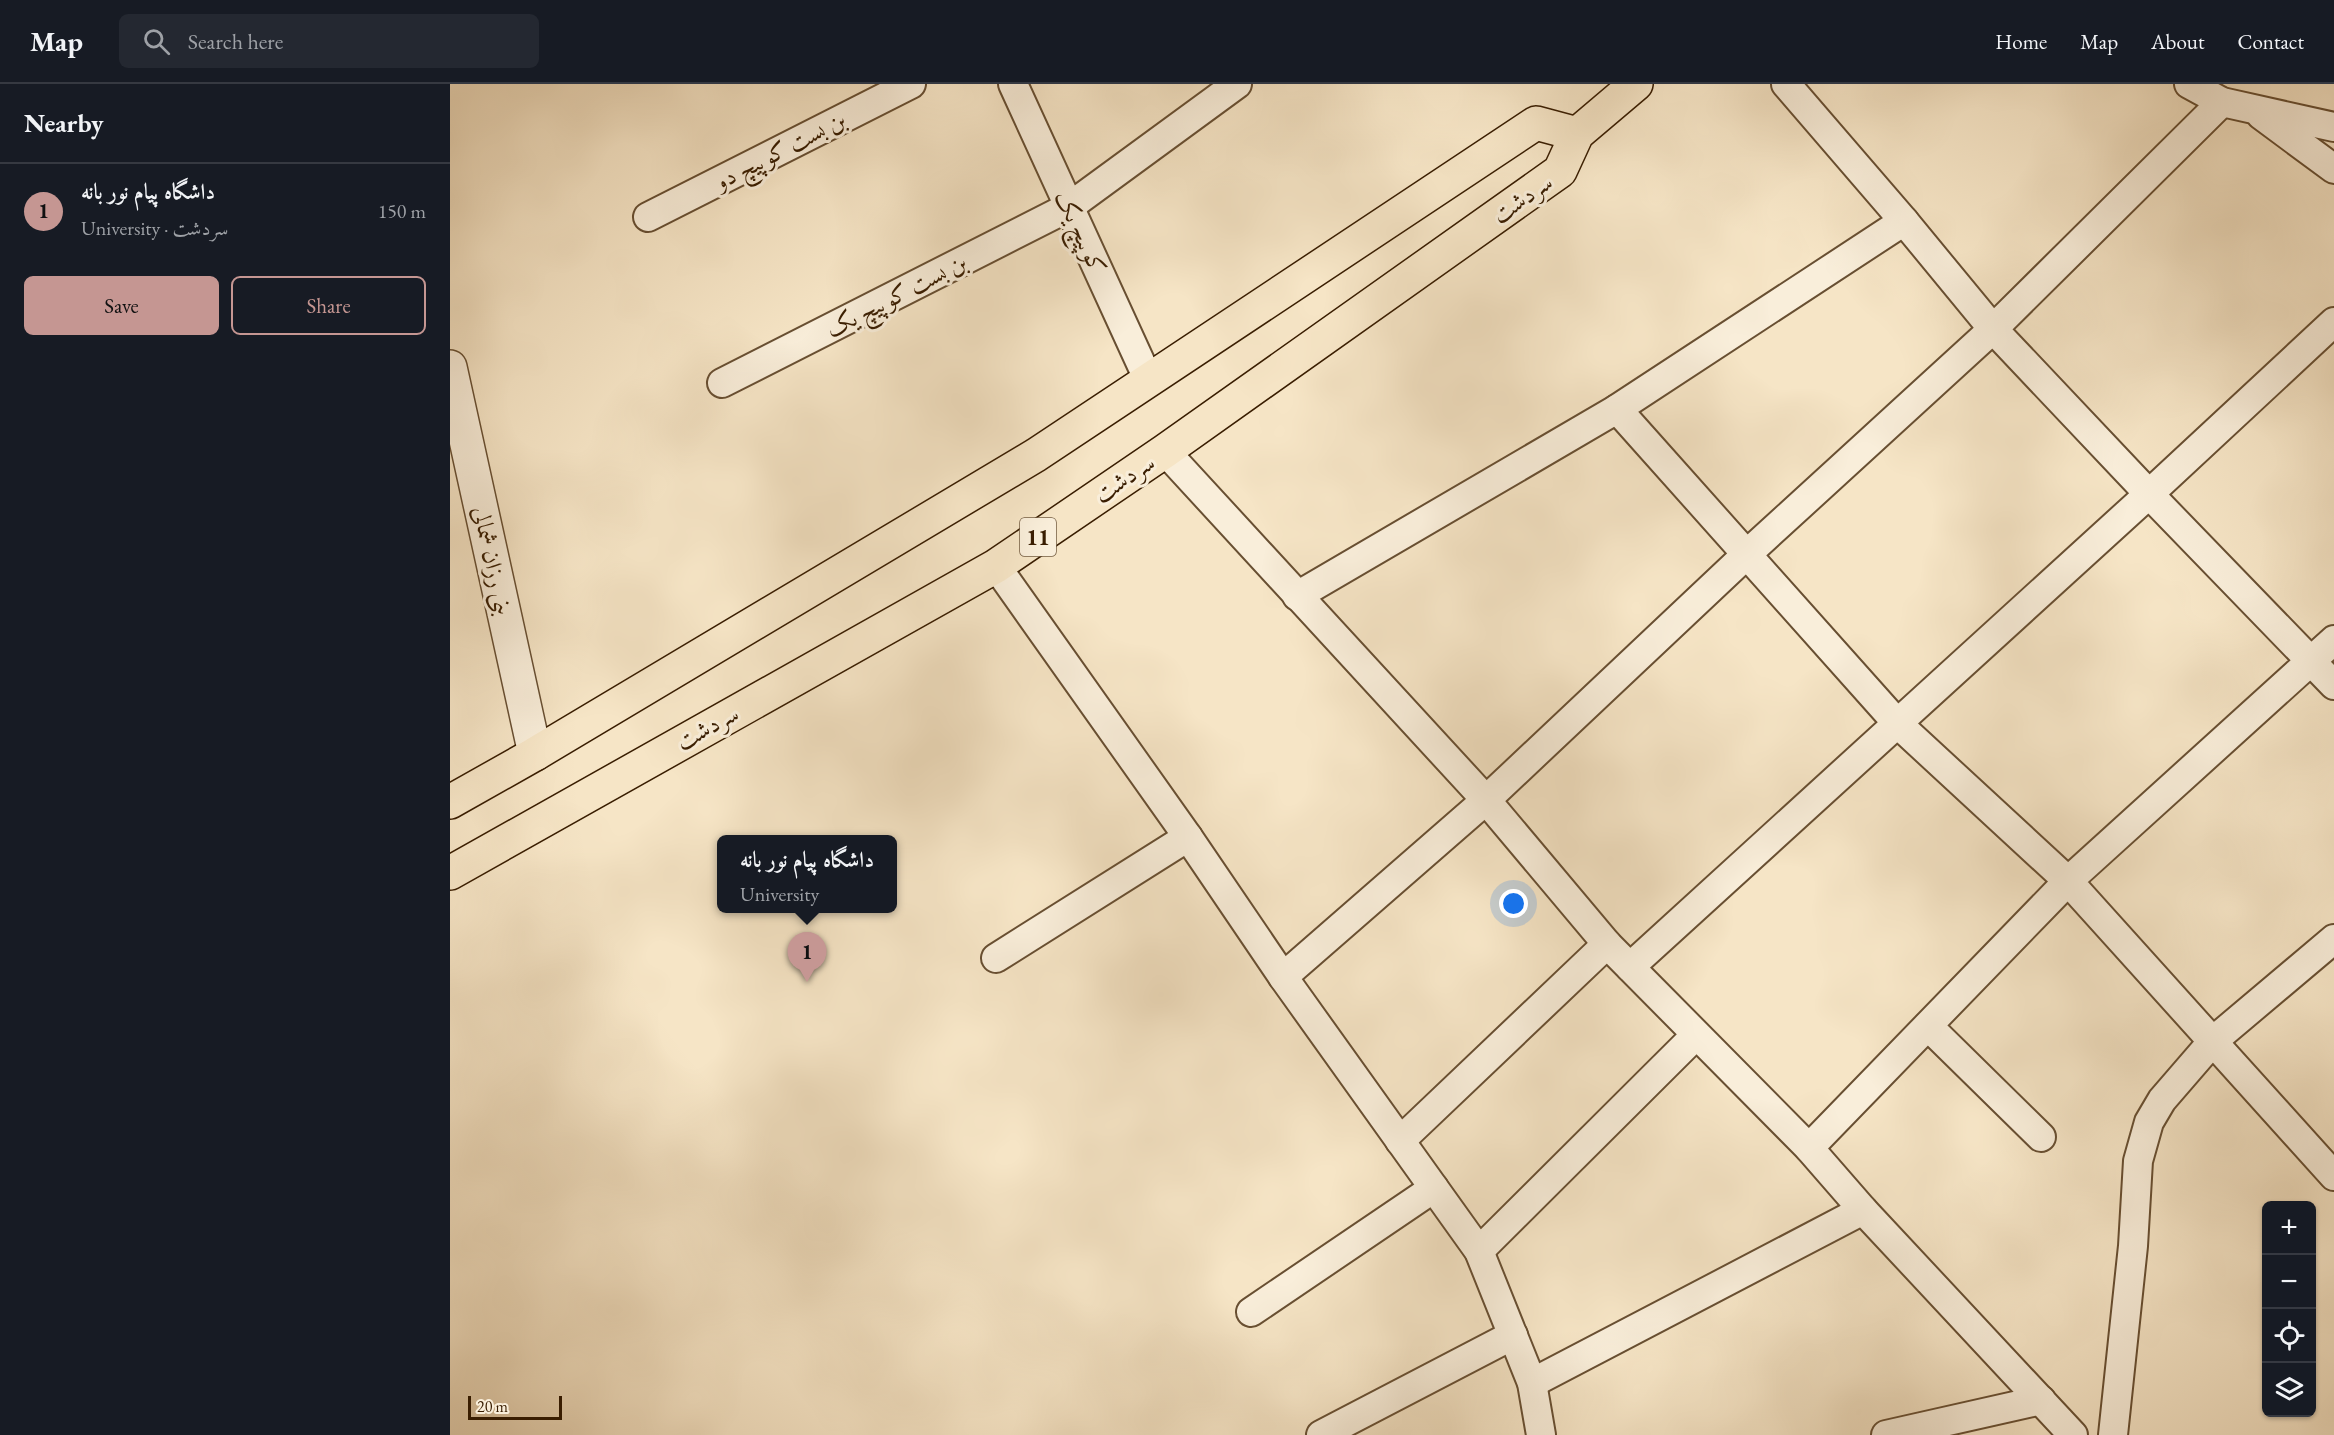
<!DOCTYPE html>
<html lang="en">
<head>
<meta charset="utf-8">
<style>
  :root { --surface:#171b24; --page:#242831; --text:#f1f3f6; --muted:#9ea1a6; --line:#363941; --accent:#c59692 }
  body { margin:0; font-family:"EB Garamond",Amiri,serif; background:var(--page); color:var(--text) }
  .controls { position:absolute; right:18px; bottom:18px; display:grid; overflow:hidden; border-radius:9px; box-shadow:0 2px 4px #0004 }
  .controls button { width:54px; height:54px; display:grid; place-items:center; padding:0; border:0; border-bottom:2px solid var(--line); background:var(--surface); color:var(--text); font:30px sans-serif }
  .scale { position:absolute; left:18px; bottom:15px; width:94px; box-sizing:border-box; padding-left:6px; border:3px solid #391d01; border-top:0; font-size:16px; line-height:21px; white-space:nowrap; color:#391d01; -webkit-text-stroke:4px #f9eeda; paint-order:stroke }
  .you { position:absolute; left:1064px; top:820px; width:21px; height:21px; margin:-15px; border:4px solid #fff; border-radius:50%; background:#1a73e8; box-shadow:0 0 0 9px #1a73e833 }
  .badge { display:grid; place-items:center; width:39px; height:39px; border-radius:50%; background:var(--accent); color:#111; font-size:20px; font-weight:700 }
  .pin { position:absolute; translate:-50% -50px; filter:drop-shadow(0 2px 3px #0008) }
  .pin::after { content:''; position:absolute; top:32px; width:21px; height:18px; background:inherit; clip-path:polygon(0 0,100% 0,50% 100%) }
  .popup { position:absolute; left:267px; top:751px; width:180px; height:78px; box-sizing:border-box; display:grid; place-content:center; border-radius:9px; background:var(--surface); filter:drop-shadow(0 2px 4px #0005); font-size:20px; white-space:nowrap; color:var(--muted) }
  .popup b { font-size:22px; color:var(--text) }
  .popup::after { content:''; position:absolute; left:50%; top:100%; margin-left:-12px; border:12px solid transparent; border-top-color:var(--surface) }
  .list { margin:0; padding:0; list-style:none }
  h2 { display:flex; justify-content:space-between; align-items:center; height:78px; margin:0; padding:0 24px; font-size:26px }
  h2 small { font-size:20px; font-weight:400; color:var(--muted) }
  .list li { display:grid; grid-template-columns:39px 1fr auto; gap:18px; align-items:center; box-sizing:border-box; height:96px; padding:0 24px; border-top:2px solid var(--line) }
  .list b { display:block; font-size:22px; white-space:nowrap }
  .list p { margin:0; font-size:20px; white-space:nowrap; color:var(--muted) }
  .list em { font-size:20px; font-style:normal; color:var(--muted) }
  .actions { display:flex; gap:12px; padding:18px 24px }
  .actions a { flex:1; padding:14px 0; border:2px solid var(--accent); border-radius:9px; text-align:center; font-size:21px; color:var(--accent) }
  .actions .main { background:var(--accent); color:#111 }
  .icon { flex:none; width:33px; height:33px; fill:none; stroke:currentColor; stroke-width:2; stroke-linecap:round; stroke-linejoin:round }
  .map { position:relative; flex:none; width:1884px; height:1351px; overflow:hidden }
  header { display:flex; align-items:center; gap:36px; box-sizing:border-box; height:84px; padding:0 30px; background:var(--surface); border-bottom:2px solid var(--line) }
  header strong { font-size:28px }
  nav { display:flex; gap:33px; margin-inline-start:auto; font-size:21px }
  .search { width:420px; height:54px; background:var(--page); display:flex; align-items:center; gap:15px; box-sizing:border-box; padding:0 21px; border-radius:9px; color:var(--muted); font-size:22px }
  main { display:flex }
  aside { flex:1; background:var(--surface) }
  .map>svg:first-child { display:block }
  .lines { fill:none; stroke-linecap:round; stroke-linejoin:round }
  .minor-casing { stroke:#684f32; stroke-width:32 }
  .tertiary-casing { stroke:#684f32; stroke-width:36 }
  .primary-casing { stroke:#391d01; stroke-width:36 }
  .minor { stroke:#f9eeda; stroke-width:28 }
  .tertiary { stroke:#f9eeda; stroke-width:33 }
  .primary { stroke:#f6e5c6; stroke-width:33 }
  .labels { text-anchor:middle; dominant-baseline:central; stroke-width:6; stroke-linejoin:round; paint-order:stroke }
  .shield { fill:#f9eeda; stroke:#735c42; stroke-width:1.5 }
  .shield-label { font-size:22px; font-weight:bold; fill:#391d01 }
  .street-label { font-size:24px; fill:#391d01; stroke:#f9eeda }
</style>
</head>
<body>
<header>
<strong>Map</strong>
<div class="search"><svg class="icon" aria-label="search" viewBox="0 0 24 24"><circle cx="10" cy="10" r="6"/><path d="M15 15l6 6"/></svg>Search here</div>
<nav><a>Home</a><a>Map</a><a>About</a><a>Contact</a></nav>
</header>
<main>
<aside>
<h2>Nearby<small></small></h2>
<ul class="list">
<li><span class="badge">1</span><div><b>داشگاه پیام نور بانه</b><p>University · سردشت</p></div><em>150 m</em></li>
</ul>
<div class="actions"><a class="main">Save</a><a>Share</a></div>
</aside>
<div class="map">
<svg width="1884" height="1351" viewBox="0 0 1884 1351">
  <rect width="100%" height="100%" fill="#f6e5c6"/>
  <filter id="stains"><feTurbulence type="fractalNoise" baseFrequency=".00333" numOctaves="4"/><feColorMatrix values="0 0 0 0 .2 0 0 0 0 .09 0 0 0 0 .02 0 0 0 .5 -.17"/></filter>
  <radialGradient id="worn" r=".72"><stop offset=".6" stop-color="#630" stop-opacity="0"/><stop offset="1" stop-color="#630" stop-opacity=".3"/></radialGradient>
  <g class="lines">
    <defs>
      <g id="minor">
        <polyline points="563,0 699,297"/>
        <polyline points="1336,0 1454,137 1167,325 1448,640 1618,797 1359,1064"/>
        <polyline points="1739,0 1772,18 1884,43"/>
        <polyline points="1811,31 1884,85"/>
        <polyline points="198,133 461,0"/>
        <polyline points="1884,238 1699,410 1884,601"/>
        <polyline points="272,299 619,123 787,0"/>
        <polyline points="715,367 1036,716 1157,860 1359,1064 1413,1126 1623,1351"/>
        <polyline points="546,482 738,753 833,893 1029,1167 1082,1299 1091,1351"/>
        <polyline points="847,512 1167,325"/>
        <polyline points="1884,556 1618,797 1884,1092"/>
        <polyline points="546,874 738,753"/>
        <polyline points="1180,883 1699,410 1543,245 1772,18"/>
        <polyline points="833,893 1036,716 1297,470 1543,245 1454,137"/>
        <polyline points="1478,942 1591,1053"/>
        <polyline points="950,1057 1157,860"/>
        <polyline points="1029,1167 1246,951"/>
        <polyline points="801,1228 984,1104"/>
        <polyline points="1082,1299 1413,1126"/>
        <polyline points="871,1351 1063,1251"/>
        <polyline points="1436,1351 1591,1316"/>
        <polyline points="1663,1351 1683,1162 1688,1077 1699,1038 1712,1016 1763,957 1884,855"/>
      </g>
      <polyline id="tertiary" points="0,283 85,670"/>
      <g id="primary">
        <polyline points="0,718 85,670 586,371 1086,39 1127,50"/>
        <polyline points="0,789 546,482 715,367 1110,87 1127,50 1186,0"/>
      </g>
    </defs>
    <!-- minor casing -->
    <use href="#minor" class="minor-casing"/>
    <!-- tertiary casing -->
    <use href="#tertiary" class="tertiary-casing"/>
    <!-- primary casing -->
    <use href="#primary" class="primary-casing"/>
    <!-- minor -->
    <use href="#minor" class="minor"/>
    <!-- tertiary -->
    <use href="#tertiary" class="tertiary"/>
    <!-- primary -->
    <use href="#primary" class="primary"/>
  </g>
  <g class="labels">
    <!-- shield labels -->
    <rect class="shield" x="570" y="434" width="36" height="38" rx="4.5"/>
    <g class="shield-label">
      <text x="588" y="453">11</text>
    </g>
    <!-- street labels -->
    <g class="street-label">
      <text transform="translate(330 66) rotate(-27)">بن بست کوپیچ دو</text>
      <text transform="translate(1072 114) rotate(-35)">سردشت</text>
      <text transform="translate(631 148) rotate(65)">کوپیچ یک</text>
      <text transform="translate(446 211) rotate(-27)">بن بست کوپیچ یک</text>
      <text transform="translate(674 394) rotate(-34)">سردشت</text>
      <text transform="translate(43 477) rotate(78)">بنی رزان شمالی</text>
      <text transform="translate(257 643) rotate(-29)">سردشت</text>
    </g>
  </g>
  <rect width="100%" height="100%" filter="url(#stains)"/>
  <rect width="100%" height="100%" fill="url(#worn)"/>
</svg>
<div class="controls">
<button>+</button>
<button>−</button>
<button><svg class="icon" aria-label="locate" viewBox="0 0 24 24"><circle cx="12" cy="12" r="6"/><path d="M12 2v4M12 18v4M2 12h4M18 12h4"/></svg></button>
<button><svg class="icon" aria-label="layers" viewBox="0 0 24 24"><path d="M12 4l9 5-9 5-9-5zM3 14l9 5 9-5"/></svg></button>
</div>
<div class="scale">20 m</div>
<div class="you"></div>
<div class="pin badge" style="left:357px;top:898px">1</div>
<div class="popup"><b>داشگاه پیام نور بانه</b>University</div>
</div>
</main>
</body>
</html>
